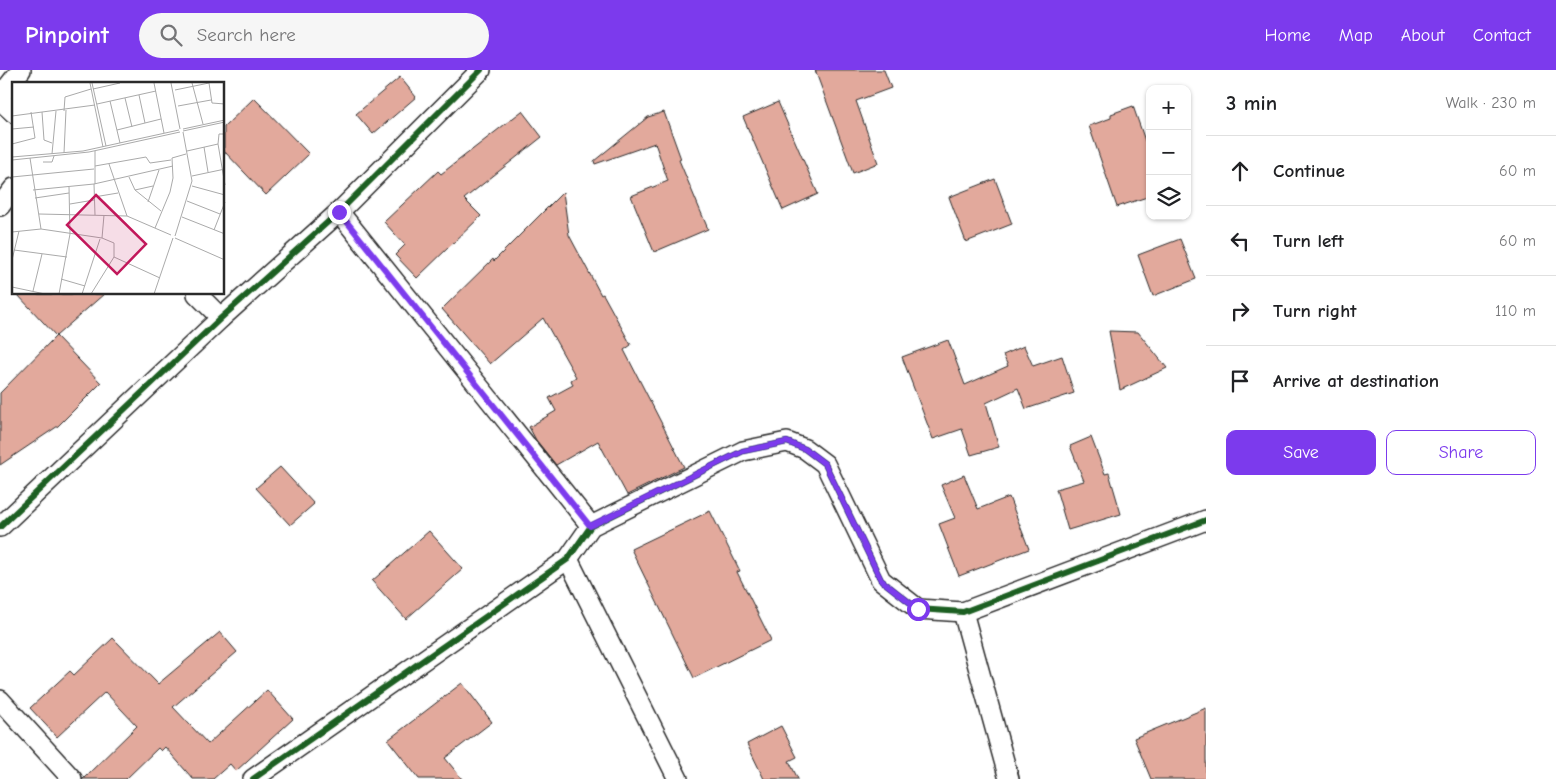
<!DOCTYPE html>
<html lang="en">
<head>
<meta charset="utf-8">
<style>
  :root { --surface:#fff; --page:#f6f6f6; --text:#202124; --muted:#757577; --line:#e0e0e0; --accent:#7c3aed }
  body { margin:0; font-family:"Comic Neue",sans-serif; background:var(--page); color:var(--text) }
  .controls { position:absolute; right:15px; top:15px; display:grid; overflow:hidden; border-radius:10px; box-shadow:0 1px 4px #0004 }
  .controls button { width:45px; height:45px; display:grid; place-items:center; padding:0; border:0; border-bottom:1px solid var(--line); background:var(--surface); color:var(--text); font:25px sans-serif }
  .stop { position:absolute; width:15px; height:15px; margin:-11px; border:4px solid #7c3aed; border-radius:50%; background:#fff }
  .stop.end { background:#7c3aed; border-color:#fff; box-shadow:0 1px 5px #0008 }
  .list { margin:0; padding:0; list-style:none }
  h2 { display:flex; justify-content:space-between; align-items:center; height:65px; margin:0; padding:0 20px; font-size:21px }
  h2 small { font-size:16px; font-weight:400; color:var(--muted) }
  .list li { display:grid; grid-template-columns:32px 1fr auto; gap:15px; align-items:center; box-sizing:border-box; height:70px; padding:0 20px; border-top:1px solid var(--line) }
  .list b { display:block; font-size:19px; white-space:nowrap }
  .list em { font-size:16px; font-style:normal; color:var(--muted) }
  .actions { display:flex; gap:10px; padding:15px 20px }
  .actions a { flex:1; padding:11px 0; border:1px solid var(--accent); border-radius:10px; text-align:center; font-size:18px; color:var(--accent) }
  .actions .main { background:var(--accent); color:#fff }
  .icon { flex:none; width:28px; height:28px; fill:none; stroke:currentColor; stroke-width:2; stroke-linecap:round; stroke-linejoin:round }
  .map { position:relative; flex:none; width:1206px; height:709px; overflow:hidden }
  header { display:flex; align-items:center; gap:30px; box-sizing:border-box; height:70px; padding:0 25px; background:var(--accent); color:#fff }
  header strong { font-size:24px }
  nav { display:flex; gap:28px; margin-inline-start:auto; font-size:18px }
  .search { width:350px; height:45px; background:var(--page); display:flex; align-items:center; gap:12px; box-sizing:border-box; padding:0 18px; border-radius:28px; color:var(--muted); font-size:19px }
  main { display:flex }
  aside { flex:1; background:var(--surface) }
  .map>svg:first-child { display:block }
  .building { fill:#e2a99c; stroke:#2b2b2b }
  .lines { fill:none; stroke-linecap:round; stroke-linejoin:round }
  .minor-casing { stroke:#2b2b2b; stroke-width:22 }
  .minor { stroke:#fff; stroke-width:19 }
  .cycleway-casing { stroke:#fff; stroke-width:9 }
  .cycleway { stroke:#1b5e20; stroke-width:6 }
  .route { stroke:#7c3aed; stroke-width:6 }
  .inset-road { fill:none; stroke:#aaa; stroke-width:1 }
  .view { fill:#c2185b; fill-opacity:0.15; stroke:#c2185b; stroke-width:2.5 }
  .inset-edge { fill:none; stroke:#2b2b2b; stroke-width:2.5 }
</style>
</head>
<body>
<header>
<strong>Pinpoint</strong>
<div class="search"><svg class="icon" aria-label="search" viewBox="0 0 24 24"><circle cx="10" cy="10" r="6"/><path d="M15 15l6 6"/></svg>Search here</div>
<nav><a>Home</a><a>Map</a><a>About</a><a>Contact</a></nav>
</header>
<main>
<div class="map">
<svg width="1206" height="709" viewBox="0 0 1206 709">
  <rect width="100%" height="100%" fill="#fff"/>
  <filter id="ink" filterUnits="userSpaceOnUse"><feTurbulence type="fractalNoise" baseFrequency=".02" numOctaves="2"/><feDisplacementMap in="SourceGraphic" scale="10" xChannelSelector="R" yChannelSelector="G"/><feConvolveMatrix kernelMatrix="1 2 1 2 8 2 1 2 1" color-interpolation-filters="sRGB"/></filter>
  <g filter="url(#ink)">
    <!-- building -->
    <g class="building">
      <polygon points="815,0 884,0 891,18 856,31 878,93 853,103"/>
      <polygon points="400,7 416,27 373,64 356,44"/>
      <polygon points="254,28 309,84 266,125 224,81 224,57"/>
      <polygon points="778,32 818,124 783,140 743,47"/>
      <polygon points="1133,36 1150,85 1150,126 1117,137 1089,56 1111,48 1111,44"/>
      <polygon points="522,41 542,67 464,129 481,146 417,208 395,185 405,175 384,152 438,101 441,104"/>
      <polygon points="664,42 681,89 679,90 708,159 654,182 631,126 668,111 655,73 595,94 594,91 648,47"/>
      <polygon points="995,109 1012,154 966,172 949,127"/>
      <polygon points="563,122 569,165 601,225 603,224 631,275 624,280 684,397 627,425 598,371 556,395 536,370 529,357 556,341 549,328 573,315 571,310 576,307 543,248 490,294 442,239 493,189 494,191"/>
      <polygon points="1180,169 1196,209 1153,226 1138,185"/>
      <polygon points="17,224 104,224 56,266"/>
      <polygon points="1109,261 1138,262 1167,298 1120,320"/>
      <polygon points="56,266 101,313 58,356 0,395 0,323"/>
      <polygon points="948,270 965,315 1008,296 1003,285 1024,276 1033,296 1062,286 1074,323 1026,339 1018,318 986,333 999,377 971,385 962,359 933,369 902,287"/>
      <polygon points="1091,367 1105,404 1109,403 1121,444 1068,460 1056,419 1084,411 1070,376"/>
      <polygon points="280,397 314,434 290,455 256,418"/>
      <polygon points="964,405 978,439 1009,427 1029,479 959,506 939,454 955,448 941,415"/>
      <polygon points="710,441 740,501 737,502 771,570 694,608 631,479"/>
      <polygon points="429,461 463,499 406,549 372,511"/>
      <polygon points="220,562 237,582 173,637 208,674 267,620 293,649 236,701 230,694 213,709 193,709 165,677 161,681 158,678 126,709 83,709 137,656 105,622 57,667 30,638 70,601 74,605 113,568 158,614"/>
      <polygon points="462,613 492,652 445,688 462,709 419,709 388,670"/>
      <polygon points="1206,638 1206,709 1151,709 1134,668"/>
      <polygon points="781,656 797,687 789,691 798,709 764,709 747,674"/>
    </g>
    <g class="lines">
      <defs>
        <g id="minor">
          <polyline points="0,27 21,0"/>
          <polyline points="0,30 14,43"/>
          <polyline points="0,136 14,118"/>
          <polyline points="339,142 591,456"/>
          <polyline points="197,224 221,248"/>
          <polyline points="0,457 221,248 339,142 481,0"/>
          <polyline points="568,489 678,709"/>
          <polyline points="963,542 1009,709"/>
          <polyline points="0,630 72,709"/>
          <polyline points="253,709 568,489 591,456 743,381 787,372 805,379 825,394 881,510 918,539 963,542 1206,450"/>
        </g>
      </defs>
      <!-- minor casing -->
      <use href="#minor" class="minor-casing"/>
      <!-- minor -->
      <use href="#minor" class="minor"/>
      <defs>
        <g id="cycleway">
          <polyline points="0,457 221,248 339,142 481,0"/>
          <polyline points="253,709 568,489 591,456 743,381 787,372 805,379 825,394 881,510 918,539 963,542 1206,450"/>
        </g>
      </defs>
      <!-- cycleway casing -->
      <use href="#cycleway" class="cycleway-casing"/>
      <!-- cycleway -->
      <use href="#cycleway" class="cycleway"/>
    </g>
  </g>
  <g class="lines" filter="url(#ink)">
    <!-- route -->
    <polyline class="route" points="339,142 590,456 743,381 787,372 805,379 825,394 881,510 918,539"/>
  </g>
  <!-- overview -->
  <g transform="translate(12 12)">
    <rect width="212" height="212" fill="#fff"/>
    <path class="inset-road" d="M78,1L91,65M80,1L94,64M142,1L152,51M159,1L168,47M180,1L191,42M197,1L200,21L213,22M81,7L108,1M163,8L197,1M127,13L133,41M113,16L120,45M98,19L108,61M85,22L144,9M166,24L199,18M52,29L53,15L79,7M30,30L32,58L40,61M0,34L83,23M0,47L22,45M171,47L213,38M105,48L149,37M171,49L213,40M213,52H207L206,62L213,103M0,62L23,56L19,30M192,65L196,90M175,69L206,62M52,71L54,28M40,72L44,29M0,75L71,69L167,48M18,76L29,147M0,78L77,70L168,50M31,80H40L42,74M97,82L115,134M83,84L134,75L138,81L159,78M180,94L213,87M0,95L82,87M117,95L123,108L149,129M82,102L83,133M83,102V69M180,104L213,113M21,108L82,102L161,84M123,108L141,104M82,115L106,111M23,116L57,111M175,119L208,132M136,120L147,88M58,122L82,118M27,132L115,134L159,153M170,135L213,152M143,146L158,110L161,96L160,76L174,72M202,148L213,120M0,150L29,147L90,156L102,161V175L148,196M163,154L180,99L171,50M90,156L92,133M163,156L213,178M2,168L55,175M0,178L7,149M49,197L73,204M0,205L33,212M21,209L30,172M47,212L58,152L57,105M70,212L88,157M79,212L102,175M142,212L161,156"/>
    <path class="view" d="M84,113L134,162L105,192L55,143Z"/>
    <rect width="212" height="212" class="inset-edge"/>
  </g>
</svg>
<div class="controls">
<button>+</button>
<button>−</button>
<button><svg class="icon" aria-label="layers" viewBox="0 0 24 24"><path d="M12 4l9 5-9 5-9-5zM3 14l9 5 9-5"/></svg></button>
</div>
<div class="stop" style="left:918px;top:539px"></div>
<div class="stop end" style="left:339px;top:142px"></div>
</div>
<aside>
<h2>3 min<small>Walk · 230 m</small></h2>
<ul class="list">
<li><svg class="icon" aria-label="ahead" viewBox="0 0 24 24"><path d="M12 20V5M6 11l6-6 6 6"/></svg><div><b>Continue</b></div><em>60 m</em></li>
<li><svg class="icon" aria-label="left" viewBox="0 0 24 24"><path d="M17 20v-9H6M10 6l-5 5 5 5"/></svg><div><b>Turn left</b></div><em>60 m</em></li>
<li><svg class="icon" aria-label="right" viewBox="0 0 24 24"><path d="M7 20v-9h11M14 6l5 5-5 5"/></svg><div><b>Turn right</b></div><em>110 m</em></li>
<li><svg class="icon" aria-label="arrive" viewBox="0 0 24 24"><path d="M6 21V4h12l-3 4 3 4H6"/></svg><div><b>Arrive at destination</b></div></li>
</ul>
<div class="actions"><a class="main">Save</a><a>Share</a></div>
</aside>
</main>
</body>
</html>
